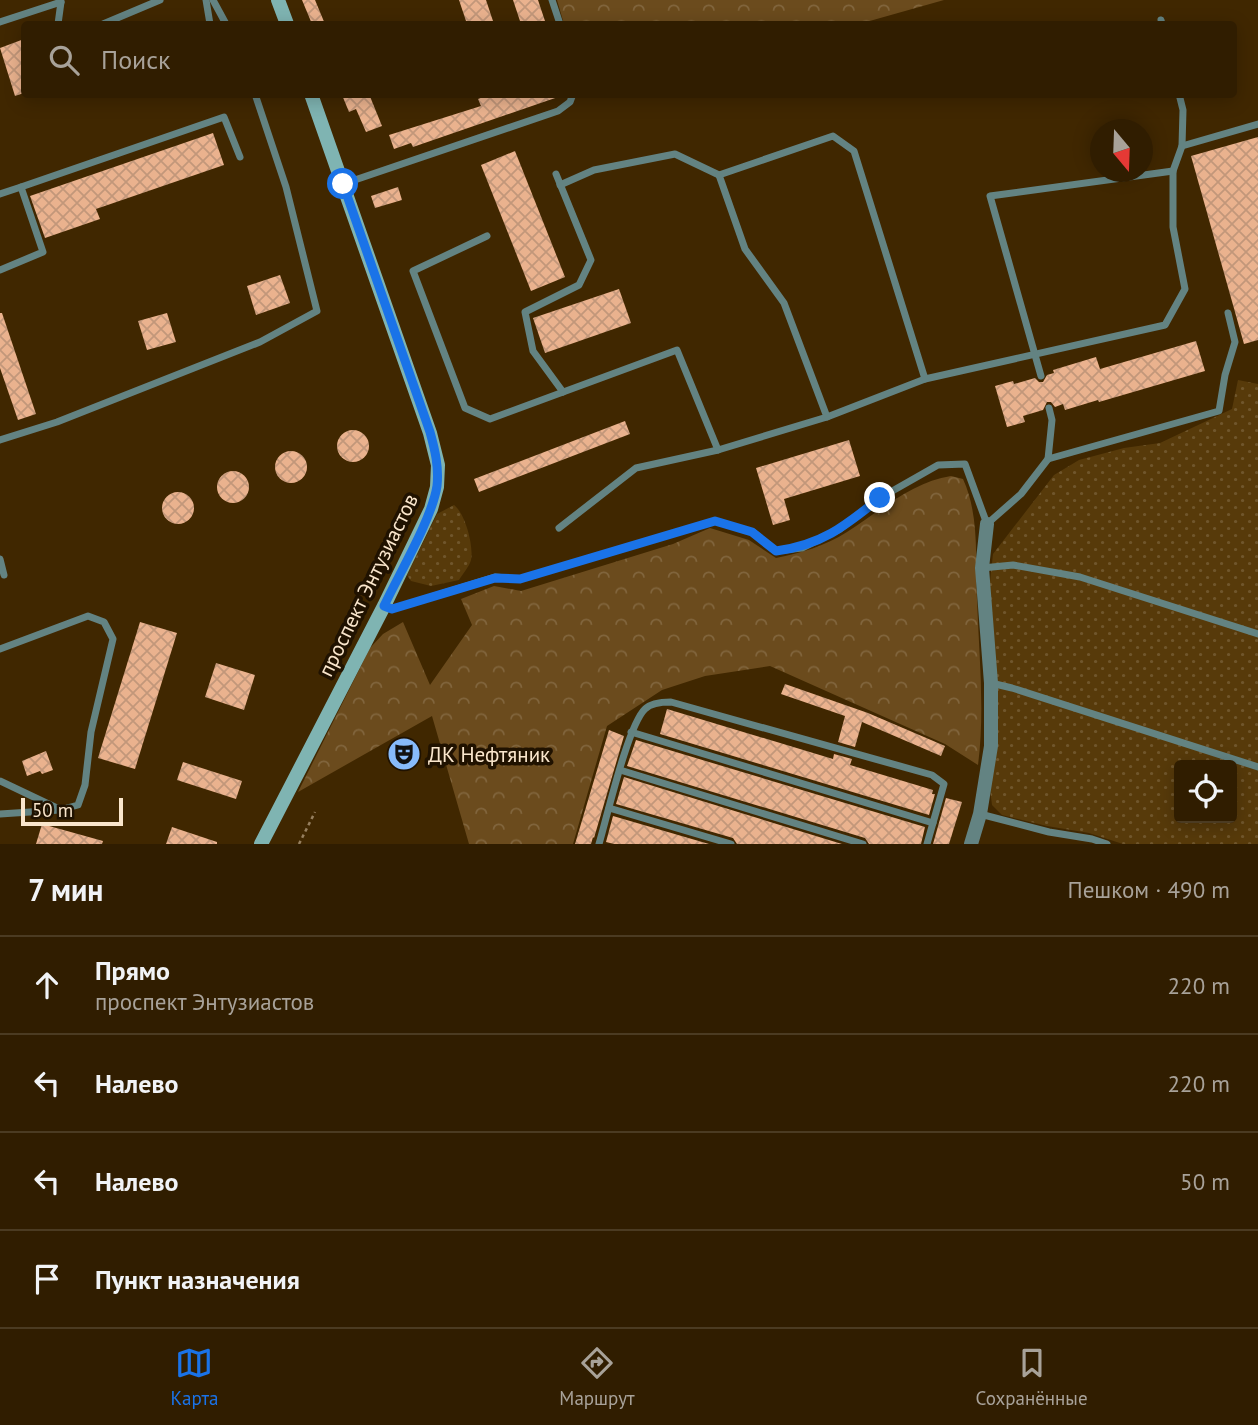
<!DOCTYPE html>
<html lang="ru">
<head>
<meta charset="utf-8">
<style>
  :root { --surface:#301d00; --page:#38260a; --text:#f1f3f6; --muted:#a8a299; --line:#4b3b22; --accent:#1a73e8 }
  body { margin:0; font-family:"PT Sans",sans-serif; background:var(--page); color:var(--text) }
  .controls { position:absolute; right:21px; bottom:21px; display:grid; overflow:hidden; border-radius:7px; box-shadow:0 4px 18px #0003 }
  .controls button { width:63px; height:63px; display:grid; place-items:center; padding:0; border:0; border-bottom:2px solid var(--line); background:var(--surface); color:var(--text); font:35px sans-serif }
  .compass { position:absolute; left:1090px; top:119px; width:63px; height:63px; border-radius:50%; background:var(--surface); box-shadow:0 4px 18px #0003; rotate:161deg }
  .scale { position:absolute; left:21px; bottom:18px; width:102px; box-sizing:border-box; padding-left:7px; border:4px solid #fae6cc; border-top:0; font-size:19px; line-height:24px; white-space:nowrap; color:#fae6cc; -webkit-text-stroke:5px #201200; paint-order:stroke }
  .stop { position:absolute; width:21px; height:21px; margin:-16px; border:5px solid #1a73e8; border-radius:50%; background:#fff }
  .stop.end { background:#1a73e8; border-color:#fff; box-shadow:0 2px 7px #0008 }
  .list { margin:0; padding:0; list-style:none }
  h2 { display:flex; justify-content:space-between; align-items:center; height:91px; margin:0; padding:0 28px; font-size:30px }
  h2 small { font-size:23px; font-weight:400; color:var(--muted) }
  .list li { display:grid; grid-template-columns:46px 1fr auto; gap:21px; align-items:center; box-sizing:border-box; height:98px; padding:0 28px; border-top:2px solid var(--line) }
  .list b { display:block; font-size:26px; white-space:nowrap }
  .list p { margin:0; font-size:23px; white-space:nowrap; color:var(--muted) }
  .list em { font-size:23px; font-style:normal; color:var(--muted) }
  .icon { flex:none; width:38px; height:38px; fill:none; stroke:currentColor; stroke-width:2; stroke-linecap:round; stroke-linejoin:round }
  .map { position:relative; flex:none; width:1258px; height:844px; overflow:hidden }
  .search { position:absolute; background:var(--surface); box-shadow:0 4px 18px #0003; left:21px; right:21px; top:21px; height:77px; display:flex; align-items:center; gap:18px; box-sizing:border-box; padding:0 24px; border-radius:7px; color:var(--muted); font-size:26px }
  .sheet { height:483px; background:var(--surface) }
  nav { display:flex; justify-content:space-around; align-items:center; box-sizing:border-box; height:98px; border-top:2px solid var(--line); background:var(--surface); font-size:19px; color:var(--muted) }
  nav a { display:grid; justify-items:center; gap:4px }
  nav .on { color:var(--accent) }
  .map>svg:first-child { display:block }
  .grass { fill:url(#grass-dots); fill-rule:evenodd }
  .forest { fill:url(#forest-crowns) }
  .building { fill:url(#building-cross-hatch) }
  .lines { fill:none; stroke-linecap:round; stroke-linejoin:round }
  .path { stroke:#967f5e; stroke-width:2.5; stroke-dasharray:3.5 3.5; stroke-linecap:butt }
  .lane { stroke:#638382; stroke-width:7 }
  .street { stroke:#638382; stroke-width:14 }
  .secondary { stroke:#7fb4b2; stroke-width:14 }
  .route { stroke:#1a73e8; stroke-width:9 }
  .labels { text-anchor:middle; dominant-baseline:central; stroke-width:7; stroke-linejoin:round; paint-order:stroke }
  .street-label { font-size:21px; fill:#fae6cc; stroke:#201200 }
  .poi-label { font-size:21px; fill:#fae6cc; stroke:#201200; text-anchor:start }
</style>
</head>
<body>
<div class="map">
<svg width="1258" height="844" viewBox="0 0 1258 844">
  <defs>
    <pattern id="grass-dots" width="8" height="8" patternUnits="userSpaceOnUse" patternTransform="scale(1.75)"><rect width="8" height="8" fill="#573a0a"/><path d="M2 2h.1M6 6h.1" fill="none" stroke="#70562c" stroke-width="1.8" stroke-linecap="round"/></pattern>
    <pattern id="forest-crowns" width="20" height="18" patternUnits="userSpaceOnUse" patternTransform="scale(1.75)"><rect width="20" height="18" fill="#6b4b1d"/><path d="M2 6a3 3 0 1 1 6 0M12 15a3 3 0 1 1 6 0" fill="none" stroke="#81653d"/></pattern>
    <pattern id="building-cross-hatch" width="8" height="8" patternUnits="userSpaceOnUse" patternTransform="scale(1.75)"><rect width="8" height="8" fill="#eab28e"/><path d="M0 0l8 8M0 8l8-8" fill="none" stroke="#c2977a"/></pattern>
  </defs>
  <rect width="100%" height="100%" fill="#402700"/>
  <!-- grass -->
  <g class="grass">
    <path d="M1238,380L1258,384V844H1123L1089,833L1047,826L1002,815L992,805L990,789V582L993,554L1054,475L1079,460L1124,448L1160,443L1232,409ZM1179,765H1232V818H1179Z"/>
    <path d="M454,505C465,513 474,546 471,560C469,567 462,575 459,580L431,586L411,581L407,575L437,514Z"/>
  </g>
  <!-- forest -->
  <g class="forest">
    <polygon points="557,0 944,0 859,24 564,24"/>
    <path d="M951,476L963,479C980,516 975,560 977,600C979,655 985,711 978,765L945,744L770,666L705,676L662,690L607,726L573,844H469L432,716L298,792L370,648L383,634L403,622L430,685L472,625L461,599L494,586L521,591L673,544L710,528L749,540L776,558C801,553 825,546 847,532C880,511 912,482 951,476Z"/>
  </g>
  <!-- building -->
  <g class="building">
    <polygon points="302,0 315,0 325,24 312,24"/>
    <polygon points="459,0 486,0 494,24 467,24"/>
    <polygon points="513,0 538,0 546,24 521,24"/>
    <polygon points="24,39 24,93 15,96 0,48"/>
    <polygon points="369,94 382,126 366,132 356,109 349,112 342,95"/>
    <polygon points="491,94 560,94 561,96 413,147 411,143 394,149 389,135 481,106 478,99"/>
    <polygon points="213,133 224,165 96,209 100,219 45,238 30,196"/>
    <polygon points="1258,137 1258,340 1244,344 1191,156"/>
    <polygon points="515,151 565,277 531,291 481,165"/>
    <polygon points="398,187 402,200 375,208 371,196"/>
    <polygon points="280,275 290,303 256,315 247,286"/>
    <polygon points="619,289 631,323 545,353 533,318"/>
    <polygon points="0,313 2,313 36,414 18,420 0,368"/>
    <polygon points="167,313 176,342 147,350 138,321"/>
    <polygon points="1196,341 1205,371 1099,402 1098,400 1065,410 1063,404 1055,407 1051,402 1047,402 1043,410 1023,416 1025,422 1007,427 995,386 1013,381 1014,384 1035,378 1039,382 1043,382 1047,375 1054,373 1053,370 1096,357 1100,369"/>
    <polygon points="625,421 630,434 479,492 474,479"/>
    <circle cx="353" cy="446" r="16"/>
    <polygon points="849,440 860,476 784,499 790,520 773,525 756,468"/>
    <circle cx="291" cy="467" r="16"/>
    <circle cx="233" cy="487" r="16"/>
    <circle cx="178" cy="508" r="16"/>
    <polygon points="140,622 177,633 135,769 98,758"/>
    <polygon points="216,663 255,675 244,710 205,697"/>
    <polygon points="785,684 868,713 945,746 941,756 862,722 855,747 838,742 845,716 781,694"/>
    <polygon points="667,709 833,759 834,754 852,759 850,765 933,790 932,794 935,794 929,815 660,734"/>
    <polygon points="609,730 624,736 594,838 593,837 591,844 575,844"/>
    <polygon points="636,740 925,827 921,844 869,844 865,838 627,766"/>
    <polygon points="46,751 53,770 42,774 40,771 27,776 22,761"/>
    <polygon points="183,762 242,781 236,799 177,780"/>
    <polygon points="624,777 842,844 737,844 733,838 616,804"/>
    <polygon points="946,798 962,802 949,844 933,844"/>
    <polygon points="613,816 709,844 614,844 606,842"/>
    <polygon points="42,824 103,841 102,844 36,844"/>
    <polygon points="172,827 217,842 217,844 166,844"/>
  </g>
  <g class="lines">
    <!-- path -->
    <polyline class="path" points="299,844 315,812"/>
    <!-- lane -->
    <g class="lane">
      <polyline points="206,0 210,24"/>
      <polyline points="213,0 226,24"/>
      <polyline points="552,0 560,24"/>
      <polyline points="1161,20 1162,24"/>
      <polyline points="0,22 61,2 60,0"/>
      <polyline points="58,24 61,2"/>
      <polyline points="103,24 160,0"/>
      <polyline points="1179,94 1183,110 1182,146"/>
      <polyline points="556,174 591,260 579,285 525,312 533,351 563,392"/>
      <polyline points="343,184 558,111 570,102 573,94"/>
      <polyline points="560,185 594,170 675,154 719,175"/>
      <polyline points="0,194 21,187"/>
      <polyline points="487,236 413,271 465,408 490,419 677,350 718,450"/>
      <polyline points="0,270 43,252 21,187 224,117 240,157"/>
      <polyline points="1041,376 990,196 1173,171"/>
      <polyline points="827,417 925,379"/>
      <polyline points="0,440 57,422 260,342 317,311 286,187 255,94"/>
      <polyline points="1048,459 1219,411 1225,375 1235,342 1228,313"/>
      <polyline points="559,528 636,468 718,450 827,417 784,303 745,249 719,175 833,136 854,151 925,379 1165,325 1185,289 1173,227 1173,171 1182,146 1258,124"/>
      <polyline points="0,559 4,575"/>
      <polyline points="982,568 1013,565 1080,577 1258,634"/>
      <polyline points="385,606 392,609 495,577 520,579 715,521 753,532 776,551 802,548 840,529 880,498 938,465 965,464 987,524 1021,494 1048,459 1052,420 1049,408"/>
      <polyline points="0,649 88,616 104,622 113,639 91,732 85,785 78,805 60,810 0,814"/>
      <polyline points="991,683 1012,688 1258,767"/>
      <polyline points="631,732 933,823"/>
      <polyline points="620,770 863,844"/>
      <polyline points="0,781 59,809"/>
      <polyline points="609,808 731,844"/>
      <polyline points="980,814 1049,832 1092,839 1107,844"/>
      <path d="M599,844C607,817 628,725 645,709C651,703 663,702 671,702L932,775L944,784L927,844"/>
    </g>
    <!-- street -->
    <polyline class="street" points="971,844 980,814 991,746 991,683 982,568 987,524"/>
    <!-- secondary -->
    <g class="secondary">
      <polyline points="278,0 287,24"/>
      <polyline points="261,844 384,606 431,509 437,487 438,465 430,433 311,94"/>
    </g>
  </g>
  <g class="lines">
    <!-- route -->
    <path class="route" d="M343,184L430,432C435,450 439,467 437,486C432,519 399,574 384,606L392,609L495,578L520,579L715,521L752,532L776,551C822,545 845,526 880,498"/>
  </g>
  <!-- icons -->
  <defs>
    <symbol id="theatre-disc" viewBox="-11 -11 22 22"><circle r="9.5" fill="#87bbfb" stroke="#201200"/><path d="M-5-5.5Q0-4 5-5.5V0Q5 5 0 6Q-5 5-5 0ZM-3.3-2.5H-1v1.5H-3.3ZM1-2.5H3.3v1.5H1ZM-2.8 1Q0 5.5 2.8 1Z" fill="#111"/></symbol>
  </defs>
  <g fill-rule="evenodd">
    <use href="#theatre-disc" x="385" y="735" width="38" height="38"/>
  </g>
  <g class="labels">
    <!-- street labels -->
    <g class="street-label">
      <text transform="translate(368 585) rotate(-64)">проспект Энтузиастов</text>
    </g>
    <!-- poi labels -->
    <g class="poi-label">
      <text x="428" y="754">ДК Нефтяник</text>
    </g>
  </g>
</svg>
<div class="controls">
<button><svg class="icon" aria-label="locate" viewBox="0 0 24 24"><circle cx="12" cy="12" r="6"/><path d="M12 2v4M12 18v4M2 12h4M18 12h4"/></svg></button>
</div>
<svg class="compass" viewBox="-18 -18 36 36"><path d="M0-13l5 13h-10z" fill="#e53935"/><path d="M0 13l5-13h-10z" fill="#a8a299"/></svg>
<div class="scale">50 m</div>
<div class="stop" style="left:343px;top:184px"></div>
<div class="stop end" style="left:880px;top:498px"></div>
<div class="search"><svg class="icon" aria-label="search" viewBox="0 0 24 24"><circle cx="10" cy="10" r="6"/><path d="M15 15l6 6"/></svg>Поиск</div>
</div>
<section class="sheet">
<h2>7 мин<small>Пешком · 490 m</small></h2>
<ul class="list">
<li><svg class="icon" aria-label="ahead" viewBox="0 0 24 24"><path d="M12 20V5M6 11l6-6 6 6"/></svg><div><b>Прямо</b><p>проспект Энтузиастов</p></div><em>220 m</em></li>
<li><svg class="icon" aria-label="left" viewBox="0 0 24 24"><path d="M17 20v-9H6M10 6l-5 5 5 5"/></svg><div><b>Налево</b></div><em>220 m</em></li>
<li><svg class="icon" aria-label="left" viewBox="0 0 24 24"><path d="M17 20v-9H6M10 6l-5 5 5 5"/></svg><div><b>Налево</b></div><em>50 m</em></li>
<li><svg class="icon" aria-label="arrive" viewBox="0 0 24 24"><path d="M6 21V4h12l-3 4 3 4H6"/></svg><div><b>Пункт назначения</b></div></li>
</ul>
</section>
<nav>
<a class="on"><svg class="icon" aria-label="map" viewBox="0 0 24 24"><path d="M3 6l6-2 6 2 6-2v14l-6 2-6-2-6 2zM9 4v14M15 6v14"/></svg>Карта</a>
<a><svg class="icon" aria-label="directions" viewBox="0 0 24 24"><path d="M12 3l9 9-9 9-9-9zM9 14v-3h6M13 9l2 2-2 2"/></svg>Маршрут</a>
<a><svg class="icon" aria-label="saved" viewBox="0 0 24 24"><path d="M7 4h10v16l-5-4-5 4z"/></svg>Сохранённые</a>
</nav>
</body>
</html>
